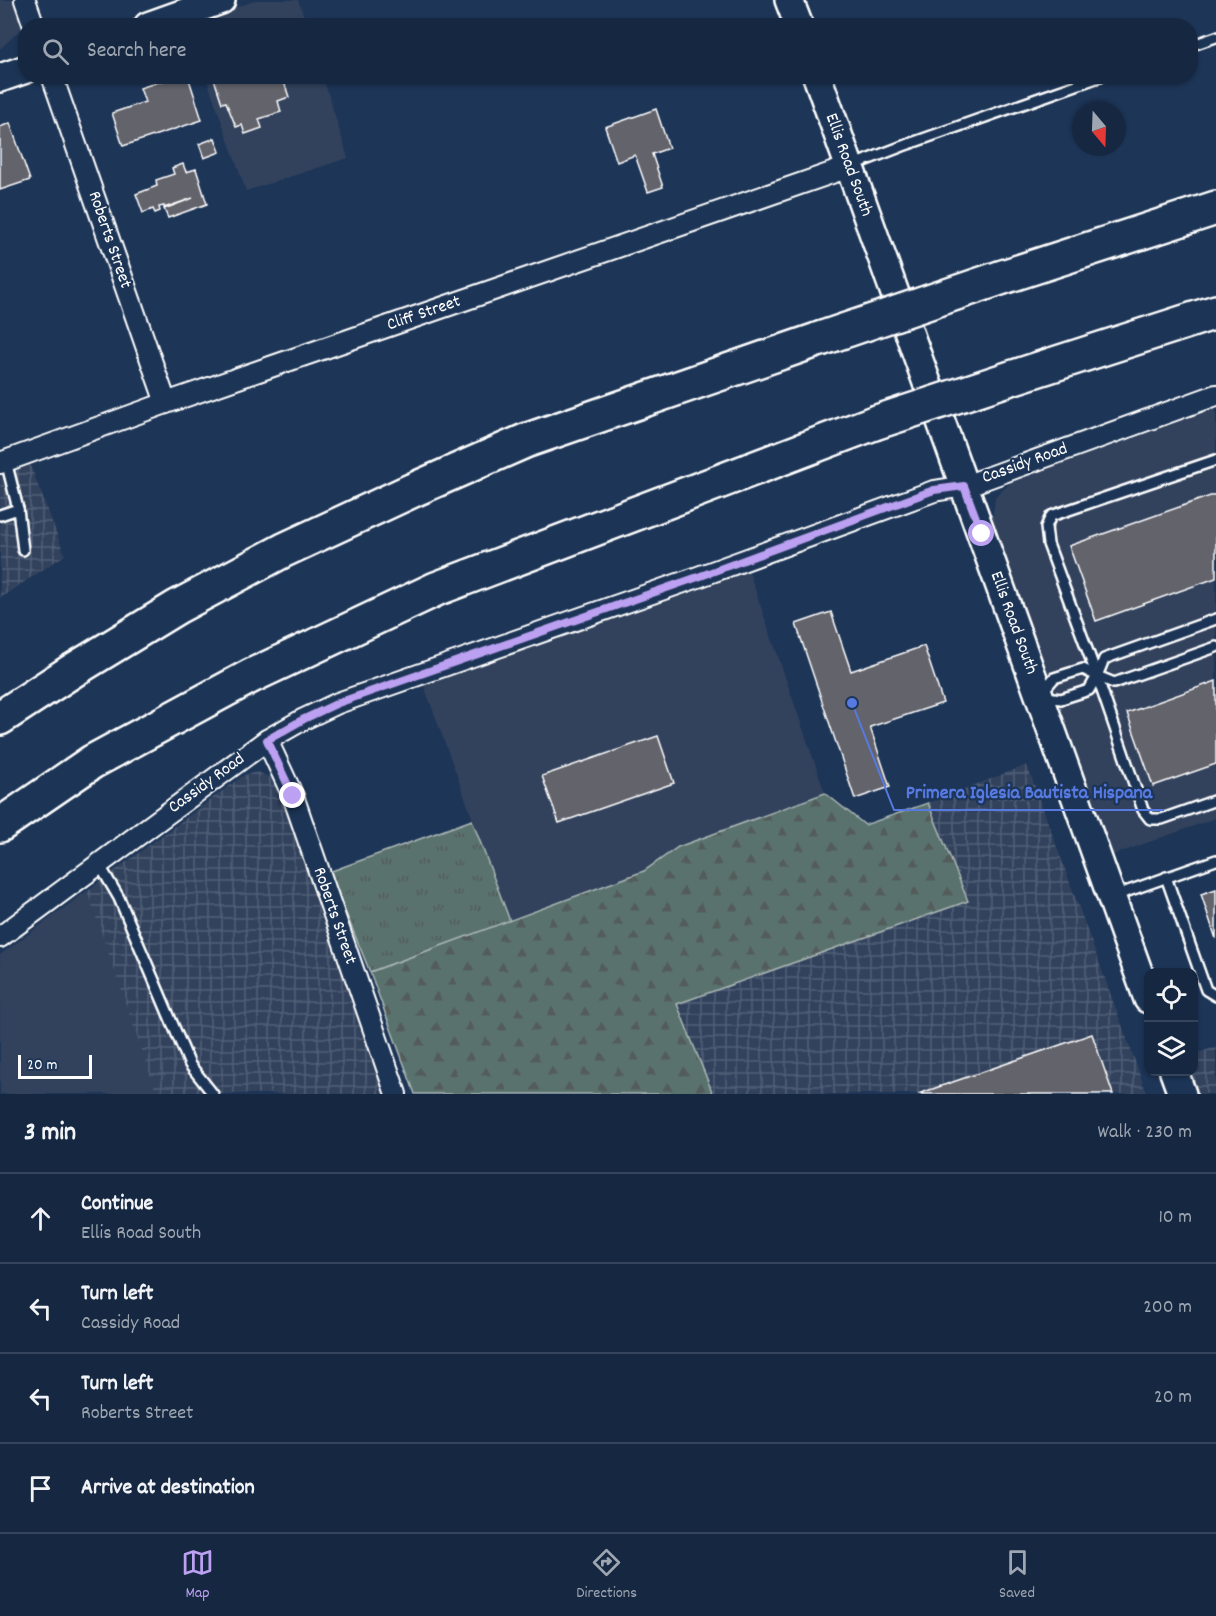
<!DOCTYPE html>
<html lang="en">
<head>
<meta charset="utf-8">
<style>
  :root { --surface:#162841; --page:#23344c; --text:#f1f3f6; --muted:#9ea6b1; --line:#35445a; --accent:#bca0f2 }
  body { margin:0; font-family:Dekko,sans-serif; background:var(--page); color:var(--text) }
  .controls { position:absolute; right:18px; bottom:18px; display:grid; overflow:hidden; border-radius:12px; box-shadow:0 2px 4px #0004 }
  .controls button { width:54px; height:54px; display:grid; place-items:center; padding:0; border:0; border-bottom:2px solid var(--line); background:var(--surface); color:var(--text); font:30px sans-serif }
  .compass { position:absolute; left:1072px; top:102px; width:54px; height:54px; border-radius:50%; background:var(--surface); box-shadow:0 2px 4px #0004; rotate:161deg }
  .scale { position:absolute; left:18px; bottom:15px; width:74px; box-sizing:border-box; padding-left:6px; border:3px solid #fff; border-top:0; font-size:16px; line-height:21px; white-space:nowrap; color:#fff; -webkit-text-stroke:4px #1d3557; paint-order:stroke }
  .stop { position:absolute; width:18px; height:18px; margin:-14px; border:4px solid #bca0f2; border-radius:50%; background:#fff }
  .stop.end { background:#bca0f2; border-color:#fff; box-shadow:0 2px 6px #0008 }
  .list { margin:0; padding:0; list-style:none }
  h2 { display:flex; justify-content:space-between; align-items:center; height:78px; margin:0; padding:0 24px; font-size:26px }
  h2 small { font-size:20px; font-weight:400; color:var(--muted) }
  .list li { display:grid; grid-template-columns:39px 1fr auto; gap:18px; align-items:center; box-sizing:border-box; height:90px; padding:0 24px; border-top:2px solid var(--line) }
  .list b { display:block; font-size:22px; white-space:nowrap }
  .list p { margin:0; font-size:20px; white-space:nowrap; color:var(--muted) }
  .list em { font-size:20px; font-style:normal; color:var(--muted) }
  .icon { flex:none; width:33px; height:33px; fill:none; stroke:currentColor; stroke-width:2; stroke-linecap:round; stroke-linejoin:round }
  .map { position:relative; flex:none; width:1216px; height:1094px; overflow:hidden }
  .search { position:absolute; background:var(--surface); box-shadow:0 2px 4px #0004; left:18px; right:18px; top:18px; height:66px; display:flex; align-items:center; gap:15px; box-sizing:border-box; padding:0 21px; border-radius:24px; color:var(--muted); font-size:22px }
  .sheet { height:438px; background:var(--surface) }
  nav { display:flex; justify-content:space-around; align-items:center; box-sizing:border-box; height:84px; border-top:2px solid var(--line); background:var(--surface); font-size:16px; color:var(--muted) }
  nav a { display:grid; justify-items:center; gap:3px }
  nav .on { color:var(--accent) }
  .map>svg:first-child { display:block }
  .built { fill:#32435d }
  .industrial { fill:url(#industrial-grid) }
  .grass { fill:url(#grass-tufts); stroke:#acb8b6; stroke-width:1.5 }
  .forest { fill:url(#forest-firs); stroke:#acb8b6; stroke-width:1.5 }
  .building { fill:#63636c; stroke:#fff; stroke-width:1.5 }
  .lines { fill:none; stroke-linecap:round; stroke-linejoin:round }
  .lane-casing { stroke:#fff; stroke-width:14 }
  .street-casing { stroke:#fff; stroke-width:24 }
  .secondary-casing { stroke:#fff; stroke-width:32 }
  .highway-casing { stroke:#fff; stroke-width:38 }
  .lane { stroke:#1d3557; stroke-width:9 }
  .street { stroke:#1d3557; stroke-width:20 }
  .secondary { stroke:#1d3557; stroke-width:27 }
  .highway { stroke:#1d3557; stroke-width:33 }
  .highway-bridge-casing { stroke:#fff; stroke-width:38; stroke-linecap:butt }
  .highway-bridge { stroke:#1d3557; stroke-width:33 }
  .route { stroke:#bca0f2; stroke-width:8 }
  .labels { text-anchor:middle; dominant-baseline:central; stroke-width:4.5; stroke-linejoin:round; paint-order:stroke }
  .street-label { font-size:18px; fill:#fff; stroke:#1d3557 }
  .leader { fill:none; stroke:#567ae2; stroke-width:2 }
  .callout-dot { fill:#567ae2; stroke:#1d3557; stroke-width:2 }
  .callout-label { font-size:20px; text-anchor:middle; font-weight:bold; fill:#567ae2; stroke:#1d3557; stroke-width:4.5; stroke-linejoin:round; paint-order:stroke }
</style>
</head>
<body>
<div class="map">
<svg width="1216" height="1094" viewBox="0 0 1216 1094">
  <defs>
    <pattern id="industrial-grid" width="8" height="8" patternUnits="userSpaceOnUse" patternTransform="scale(1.5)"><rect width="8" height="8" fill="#32435d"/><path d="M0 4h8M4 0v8" fill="none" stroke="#515f75"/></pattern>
    <pattern id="grass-tufts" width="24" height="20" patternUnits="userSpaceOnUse" patternTransform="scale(1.5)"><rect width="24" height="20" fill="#5a726e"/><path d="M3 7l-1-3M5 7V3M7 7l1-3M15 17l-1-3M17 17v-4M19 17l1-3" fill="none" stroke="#525b5a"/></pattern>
    <pattern id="forest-firs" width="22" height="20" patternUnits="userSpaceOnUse" patternTransform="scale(1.5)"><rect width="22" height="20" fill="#5a726e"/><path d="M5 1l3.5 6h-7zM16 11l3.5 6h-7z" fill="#525b5a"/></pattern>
  </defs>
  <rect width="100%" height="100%" fill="#1d3557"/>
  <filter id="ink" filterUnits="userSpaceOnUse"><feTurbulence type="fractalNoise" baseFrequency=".0167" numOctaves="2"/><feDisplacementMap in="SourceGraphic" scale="12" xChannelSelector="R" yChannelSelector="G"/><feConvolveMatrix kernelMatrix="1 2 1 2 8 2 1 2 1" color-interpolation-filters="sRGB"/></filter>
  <g filter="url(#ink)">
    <!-- built -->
    <g class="built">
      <polygon points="0,0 14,0 23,27 0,49"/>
      <polygon points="257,0 298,0 307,25 189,26 188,24"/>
      <polygon points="206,77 323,77 348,158 246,191"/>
      <polygon points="1216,408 1216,818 1113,855 992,525 995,497 1011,482"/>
      <polygon points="748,569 825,793 678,847 644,871 510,921 423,683"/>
      <polygon points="87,891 159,1094 0,1094 0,955"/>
    </g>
    <!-- industrial -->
    <g class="industrial">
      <polygon points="29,462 65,555 0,598 0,473"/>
      <polygon points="1027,765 1147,1094 713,1094 677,1004 967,901 928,803"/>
      <polygon points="257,772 274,779 282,790 385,1094 157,1094 87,891 244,775"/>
      <polygon points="1216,1047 1216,1094 1196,1094 1188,1072 1194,1072 1194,1054"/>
    </g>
    <!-- grass -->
    <polygon class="grass" points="472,820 510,921 370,972 329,872"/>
    <!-- forest -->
    <polygon class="forest" points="825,793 865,825 928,803 968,901 677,1004 713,1094 415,1094 370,972 644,871 678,847"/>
    <!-- building -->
    <g class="building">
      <polygon points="167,76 188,76 202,120 123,146 112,113 145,102 140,88 168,79"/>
      <polygon points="213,76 282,76 289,97 278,101 281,112 259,119 262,128 245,134 242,125 236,127 226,102 222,103"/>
      <polygon points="656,109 669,148 652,154 663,187 648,192 635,155 617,162 605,127"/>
      <polygon points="10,123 30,180 0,190 0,127"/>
      <polygon points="215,138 220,152 204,158 199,144"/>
      <polygon points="183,164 186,172 196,169 207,204 168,218 164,209 193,198 164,208 164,206 159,207 160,211 155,213 153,209 143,213 136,194 157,186 156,180 174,174 172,168"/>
      <polygon points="1216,494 1216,578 1096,621 1069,546"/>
      <polygon points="831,612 851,671 924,646 943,703 870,727 890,787 855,799 796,624"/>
      <polygon points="1216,681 1216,764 1153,786 1127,713"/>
      <polygon points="658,736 674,783 559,823 542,776"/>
      <polygon points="1216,889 1216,939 1201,894"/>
      <polygon points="1092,1034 1113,1094 918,1094"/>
    </g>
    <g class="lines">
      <defs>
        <g id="lane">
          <polyline points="1190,46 1216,37"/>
          <polyline points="851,166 903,146 1102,76"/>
          <polyline points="1216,460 1051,516 1046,527 1048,544 1097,676 1143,810 1150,819 1162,819 1216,800"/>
          <polyline points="18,509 23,550"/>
          <polyline points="0,515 18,509 6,461"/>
          <polygon points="1083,669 1097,676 1089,690 1061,699 1039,696 1054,678"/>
          <polyline points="1097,676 1104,659 1216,619"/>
          <polyline points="1097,676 1114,683 1216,647"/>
          <polyline points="99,864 119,898 190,1065 213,1094"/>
          <polyline points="1166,877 1206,990 1216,996"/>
          <polyline points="1114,896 1216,860"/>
        </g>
        <g id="street">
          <polyline points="25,0 34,26"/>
          <polyline points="52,76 166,403"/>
          <polyline points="0,463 166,403 849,167"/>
          <polyline points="267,740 293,796 396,1094"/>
          <polyline points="0,937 267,740 304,719 338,703 698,577 934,491 965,486 1216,395"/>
        </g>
        <g id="secondary">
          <polyline points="789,0 799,26"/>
          <polyline points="148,26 221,0"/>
          <polyline points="817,76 1148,999"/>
          <polyline points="0,78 26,69"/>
          <polyline points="1174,1072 1182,1094"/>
        </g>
        <g id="highway">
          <polyline points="1003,277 1216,208"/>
          <polyline points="1011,378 1216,312"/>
          <polyline points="0,718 72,671 177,607 284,550 413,490 525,441 820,339"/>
          <polyline points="0,825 92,762 251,676 436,589 874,423"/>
        </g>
      </defs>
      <!-- lane casing -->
      <use href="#lane" class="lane-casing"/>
      <!-- street casing -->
      <use href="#street" class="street-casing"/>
      <!-- secondary casing -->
      <use href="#secondary" class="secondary-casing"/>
      <!-- highway casing -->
      <use href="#highway" class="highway-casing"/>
      <!-- lane -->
      <use href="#lane" class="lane"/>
      <!-- street -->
      <use href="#street" class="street"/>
      <!-- secondary -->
      <use href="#secondary" class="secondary"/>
      <!-- highway -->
      <use href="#highway" class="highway"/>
      <defs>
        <g id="highway-bridge">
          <polyline points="820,339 1003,277"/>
          <polyline points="874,423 1011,378"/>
        </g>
      </defs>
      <!-- highway-bridge casing -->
      <use href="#highway-bridge" class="highway-bridge-casing"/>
      <!-- highway-bridge -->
      <use href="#highway-bridge" class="highway-bridge"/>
    </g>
  </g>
  <g class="lines" filter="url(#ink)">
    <!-- route -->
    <polyline class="route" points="293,796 267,740 304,719 338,703 698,577 934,490 964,486 982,534"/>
  </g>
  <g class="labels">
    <!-- street labels -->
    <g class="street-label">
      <text transform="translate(848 165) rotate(70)">Ellis Road South</text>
      <text transform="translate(109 240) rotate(71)">Roberts Street</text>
      <text transform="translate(424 314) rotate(-19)">Cliff Street</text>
      <text transform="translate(1025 464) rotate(-20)">Cassidy Road</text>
      <text transform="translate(1013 623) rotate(70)">Ellis Road South</text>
      <text transform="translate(207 784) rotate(-36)">Cassidy Road</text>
      <text transform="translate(334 916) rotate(71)">Roberts Street</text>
    </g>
  </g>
  <!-- callouts -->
  <path class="leader" d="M852 703L894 810H1164"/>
  <circle class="callout-dot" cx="852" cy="703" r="6"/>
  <g class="callout-label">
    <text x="1029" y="798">Primera Iglesia Bautista Hispana</text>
  </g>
</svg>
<div class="controls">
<button><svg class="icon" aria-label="locate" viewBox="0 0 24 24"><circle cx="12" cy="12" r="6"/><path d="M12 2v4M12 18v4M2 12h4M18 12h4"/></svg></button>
<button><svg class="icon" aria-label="layers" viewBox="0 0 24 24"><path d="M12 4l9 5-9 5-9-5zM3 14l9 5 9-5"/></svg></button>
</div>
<svg class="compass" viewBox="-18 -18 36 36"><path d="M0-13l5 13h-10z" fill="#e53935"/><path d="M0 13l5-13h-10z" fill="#9ea6b1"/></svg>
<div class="scale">20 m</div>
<div class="stop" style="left:982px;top:534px"></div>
<div class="stop end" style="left:293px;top:796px"></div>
<div class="search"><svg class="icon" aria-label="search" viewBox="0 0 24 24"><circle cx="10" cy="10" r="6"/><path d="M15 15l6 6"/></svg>Search here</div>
</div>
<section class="sheet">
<h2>3 min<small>Walk · 230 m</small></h2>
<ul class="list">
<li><svg class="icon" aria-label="ahead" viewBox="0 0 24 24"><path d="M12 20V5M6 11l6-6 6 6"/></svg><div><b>Continue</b><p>Ellis Road South</p></div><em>10 m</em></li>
<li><svg class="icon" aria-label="left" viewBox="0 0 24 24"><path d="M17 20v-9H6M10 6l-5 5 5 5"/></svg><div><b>Turn left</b><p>Cassidy Road</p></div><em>200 m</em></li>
<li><svg class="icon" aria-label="left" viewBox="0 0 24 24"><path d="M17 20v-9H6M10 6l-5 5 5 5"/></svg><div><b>Turn left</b><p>Roberts Street</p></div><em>20 m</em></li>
<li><svg class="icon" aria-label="arrive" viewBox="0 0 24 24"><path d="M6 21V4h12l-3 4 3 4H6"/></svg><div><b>Arrive at destination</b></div></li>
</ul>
</section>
<nav>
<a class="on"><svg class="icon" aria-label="map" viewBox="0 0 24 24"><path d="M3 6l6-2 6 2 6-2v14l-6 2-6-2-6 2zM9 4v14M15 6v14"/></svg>Map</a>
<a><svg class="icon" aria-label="directions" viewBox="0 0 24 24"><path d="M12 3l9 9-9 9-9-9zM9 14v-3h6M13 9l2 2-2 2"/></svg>Directions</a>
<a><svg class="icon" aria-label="saved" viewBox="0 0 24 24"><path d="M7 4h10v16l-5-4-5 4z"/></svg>Saved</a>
</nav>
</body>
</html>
